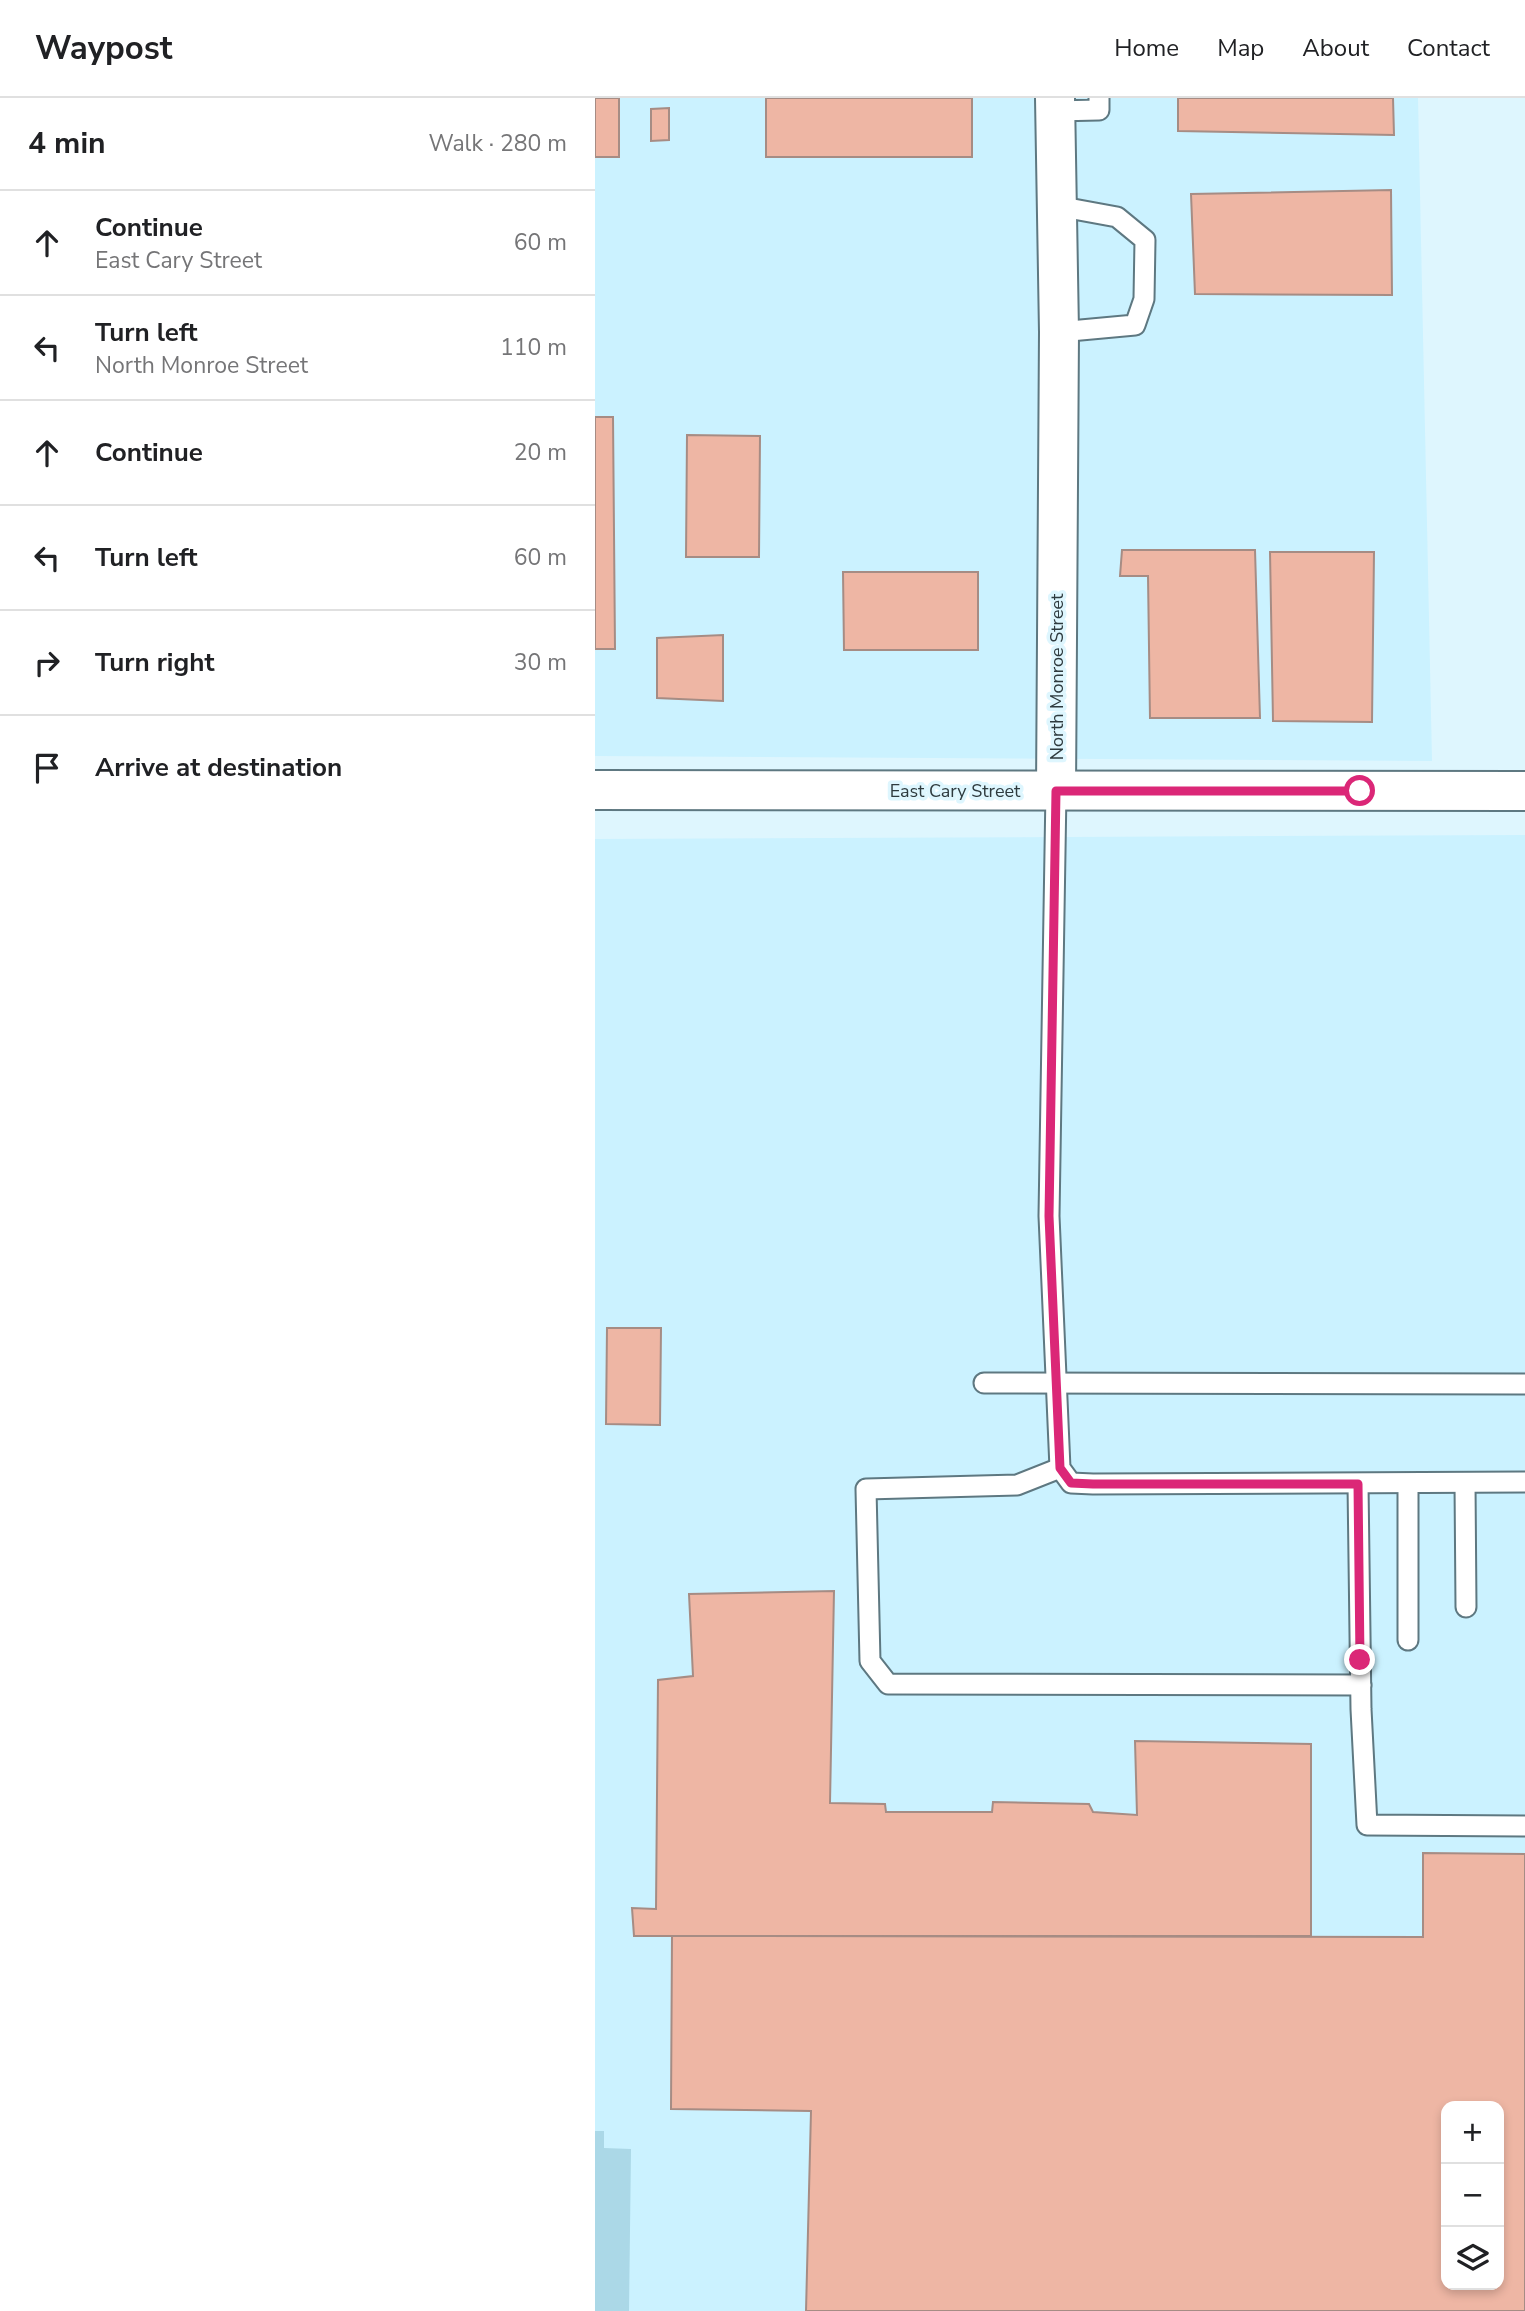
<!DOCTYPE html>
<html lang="en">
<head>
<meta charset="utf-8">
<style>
  :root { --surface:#fff; --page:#f2f2f2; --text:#202124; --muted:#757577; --line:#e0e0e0 }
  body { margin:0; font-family:"Nunito Sans",sans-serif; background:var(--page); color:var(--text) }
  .controls { position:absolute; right:21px; bottom:21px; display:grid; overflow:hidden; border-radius:14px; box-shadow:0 4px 10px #0003 }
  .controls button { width:63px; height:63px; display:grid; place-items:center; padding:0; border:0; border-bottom:2px solid var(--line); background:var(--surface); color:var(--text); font:35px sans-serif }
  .stop { position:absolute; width:21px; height:21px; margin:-16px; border:5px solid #db2777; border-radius:50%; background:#fff }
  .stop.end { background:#db2777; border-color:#fff; box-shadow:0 2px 7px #0008 }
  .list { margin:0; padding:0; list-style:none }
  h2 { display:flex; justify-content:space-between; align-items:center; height:91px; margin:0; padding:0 28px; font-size:30px }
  h2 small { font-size:23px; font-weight:400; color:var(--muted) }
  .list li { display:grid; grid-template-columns:46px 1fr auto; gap:21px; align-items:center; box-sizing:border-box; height:105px; padding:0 28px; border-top:2px solid var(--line) }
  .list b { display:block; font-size:26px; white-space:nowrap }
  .list p { margin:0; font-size:23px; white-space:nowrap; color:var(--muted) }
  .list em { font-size:23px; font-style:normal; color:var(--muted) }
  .icon { flex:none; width:38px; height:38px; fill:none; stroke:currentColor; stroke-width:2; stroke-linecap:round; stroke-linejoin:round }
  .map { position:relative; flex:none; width:930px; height:2213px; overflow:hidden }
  header { display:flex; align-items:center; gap:42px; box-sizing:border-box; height:98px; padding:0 35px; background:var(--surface); border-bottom:2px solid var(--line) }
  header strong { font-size:33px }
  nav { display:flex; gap:38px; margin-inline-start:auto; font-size:24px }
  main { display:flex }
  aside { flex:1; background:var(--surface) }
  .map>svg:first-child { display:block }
  .built { fill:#cbf2ff; fill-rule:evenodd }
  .green { fill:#abd8e7 }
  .building { fill:#eeb6a4; stroke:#a68c84; stroke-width:2; fill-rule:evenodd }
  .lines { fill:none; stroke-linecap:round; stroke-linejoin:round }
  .service-casing { stroke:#5e7881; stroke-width:23 }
  .minor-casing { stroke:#5e7881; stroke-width:42 }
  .service { stroke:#fff; stroke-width:19 }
  .minor { stroke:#fff; stroke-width:38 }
  .route { stroke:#db2777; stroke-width:9 }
  .labels { text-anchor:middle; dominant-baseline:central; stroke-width:7; stroke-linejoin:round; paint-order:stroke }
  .street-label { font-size:18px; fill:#2e3a3e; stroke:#def6fe }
</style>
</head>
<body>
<header>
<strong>Waypost</strong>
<nav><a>Home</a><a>Map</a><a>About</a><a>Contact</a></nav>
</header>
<main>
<aside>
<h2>4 min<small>Walk · 280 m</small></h2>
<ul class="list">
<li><svg class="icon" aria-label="ahead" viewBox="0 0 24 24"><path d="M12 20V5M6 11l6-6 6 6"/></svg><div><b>Continue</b><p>East Cary Street</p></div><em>60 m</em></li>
<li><svg class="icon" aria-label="left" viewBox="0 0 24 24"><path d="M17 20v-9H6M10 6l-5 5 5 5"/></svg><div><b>Turn left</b><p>North Monroe Street</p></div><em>110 m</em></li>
<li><svg class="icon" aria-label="ahead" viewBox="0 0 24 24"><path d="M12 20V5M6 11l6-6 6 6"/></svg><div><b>Continue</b></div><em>20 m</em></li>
<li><svg class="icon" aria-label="left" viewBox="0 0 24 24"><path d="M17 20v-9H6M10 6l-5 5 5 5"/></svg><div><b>Turn left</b></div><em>60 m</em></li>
<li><svg class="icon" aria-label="right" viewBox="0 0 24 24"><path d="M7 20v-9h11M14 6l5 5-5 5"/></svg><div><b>Turn right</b></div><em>30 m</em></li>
<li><svg class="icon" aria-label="arrive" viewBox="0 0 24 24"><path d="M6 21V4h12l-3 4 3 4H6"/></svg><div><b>Arrive at destination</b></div></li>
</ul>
</aside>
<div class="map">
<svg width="930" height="2213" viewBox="0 0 930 2213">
  <rect width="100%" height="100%" fill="#def6fe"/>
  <!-- built -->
  <g class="built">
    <polygon points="0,0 823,0 837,663 0,658"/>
    <path d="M930,737V2213H0V741ZM851,2008H904V2187H851Z"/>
  </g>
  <!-- green -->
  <polygon class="green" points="0,2033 9,2033 9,2050 36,2051 34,2213 0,2213"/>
  <!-- building -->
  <g class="building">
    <rect x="0" y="0" width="24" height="59"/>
    <rect x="171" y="0" width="206" height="59"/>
    <polygon points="583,0 798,0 799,37 583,33"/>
    <polygon points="74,10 74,42 56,43 56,11"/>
    <polygon points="796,92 797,197 600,196 596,96"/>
    <polygon points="0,319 18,319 20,551 0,551"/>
    <polygon points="92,337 165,338 164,459 91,459"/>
    <polygon points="527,452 660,452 665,620 555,620 553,478 525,478"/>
    <polygon points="675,454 779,454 777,624 678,623"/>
    <polygon points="248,474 383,474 383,552 249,552"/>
    <polygon points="128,537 128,603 62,600 62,540"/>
    <polygon points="12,1230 66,1230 65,1327 11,1326"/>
    <polygon points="239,1493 235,1705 290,1706 291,1714 397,1714 398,1704 494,1706 498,1714 542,1717 540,1643 716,1646 716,1838 39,1838 37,1810 61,1811 63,1582 98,1578 94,1496"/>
    <path d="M828,1755L930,1756V2213H211L216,2013L76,2011L77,1838L828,1839ZM851,2008H904V2187H851Z"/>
  </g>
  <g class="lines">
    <defs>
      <g id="service">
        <polyline points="460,13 504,12 504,0"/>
        <polyline points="462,108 522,119 550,142 549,201 540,227 464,234"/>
        <polyline points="461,693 454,1118 465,1370 476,1385 498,1386 930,1384"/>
        <polyline points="389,1285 930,1286"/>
        <polyline points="465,1370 422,1387 271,1391 275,1563 293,1586 766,1587"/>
        <polyline points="870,1385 871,1509"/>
        <polyline points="763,1386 766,1611 772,1727 930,1728"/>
        <polyline points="813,1386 813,1542"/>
      </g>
      <g id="minor">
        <polyline points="460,0 464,234 461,693"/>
        <polyline points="0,692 930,693"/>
      </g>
    </defs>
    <!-- service casing -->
    <use href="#service" class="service-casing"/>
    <!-- minor casing -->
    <use href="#minor" class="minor-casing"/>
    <!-- service -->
    <use href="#service" class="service"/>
    <!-- minor -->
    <use href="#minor" class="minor"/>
  </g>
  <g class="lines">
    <!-- route -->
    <polyline class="route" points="765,693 461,693 454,1118 465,1370 476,1385 498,1386 763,1386 765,1562"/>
  </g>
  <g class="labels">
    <!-- street labels -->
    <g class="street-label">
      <text transform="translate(462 579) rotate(-90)">North Monroe Street</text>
      <text x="360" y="693">East Cary Street</text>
    </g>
  </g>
</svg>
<div class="controls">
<button>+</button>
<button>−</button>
<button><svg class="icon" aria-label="layers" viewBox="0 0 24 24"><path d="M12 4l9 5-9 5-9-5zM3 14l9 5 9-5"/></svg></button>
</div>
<div class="stop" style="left:765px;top:693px"></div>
<div class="stop end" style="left:765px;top:1562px"></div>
</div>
</main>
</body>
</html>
